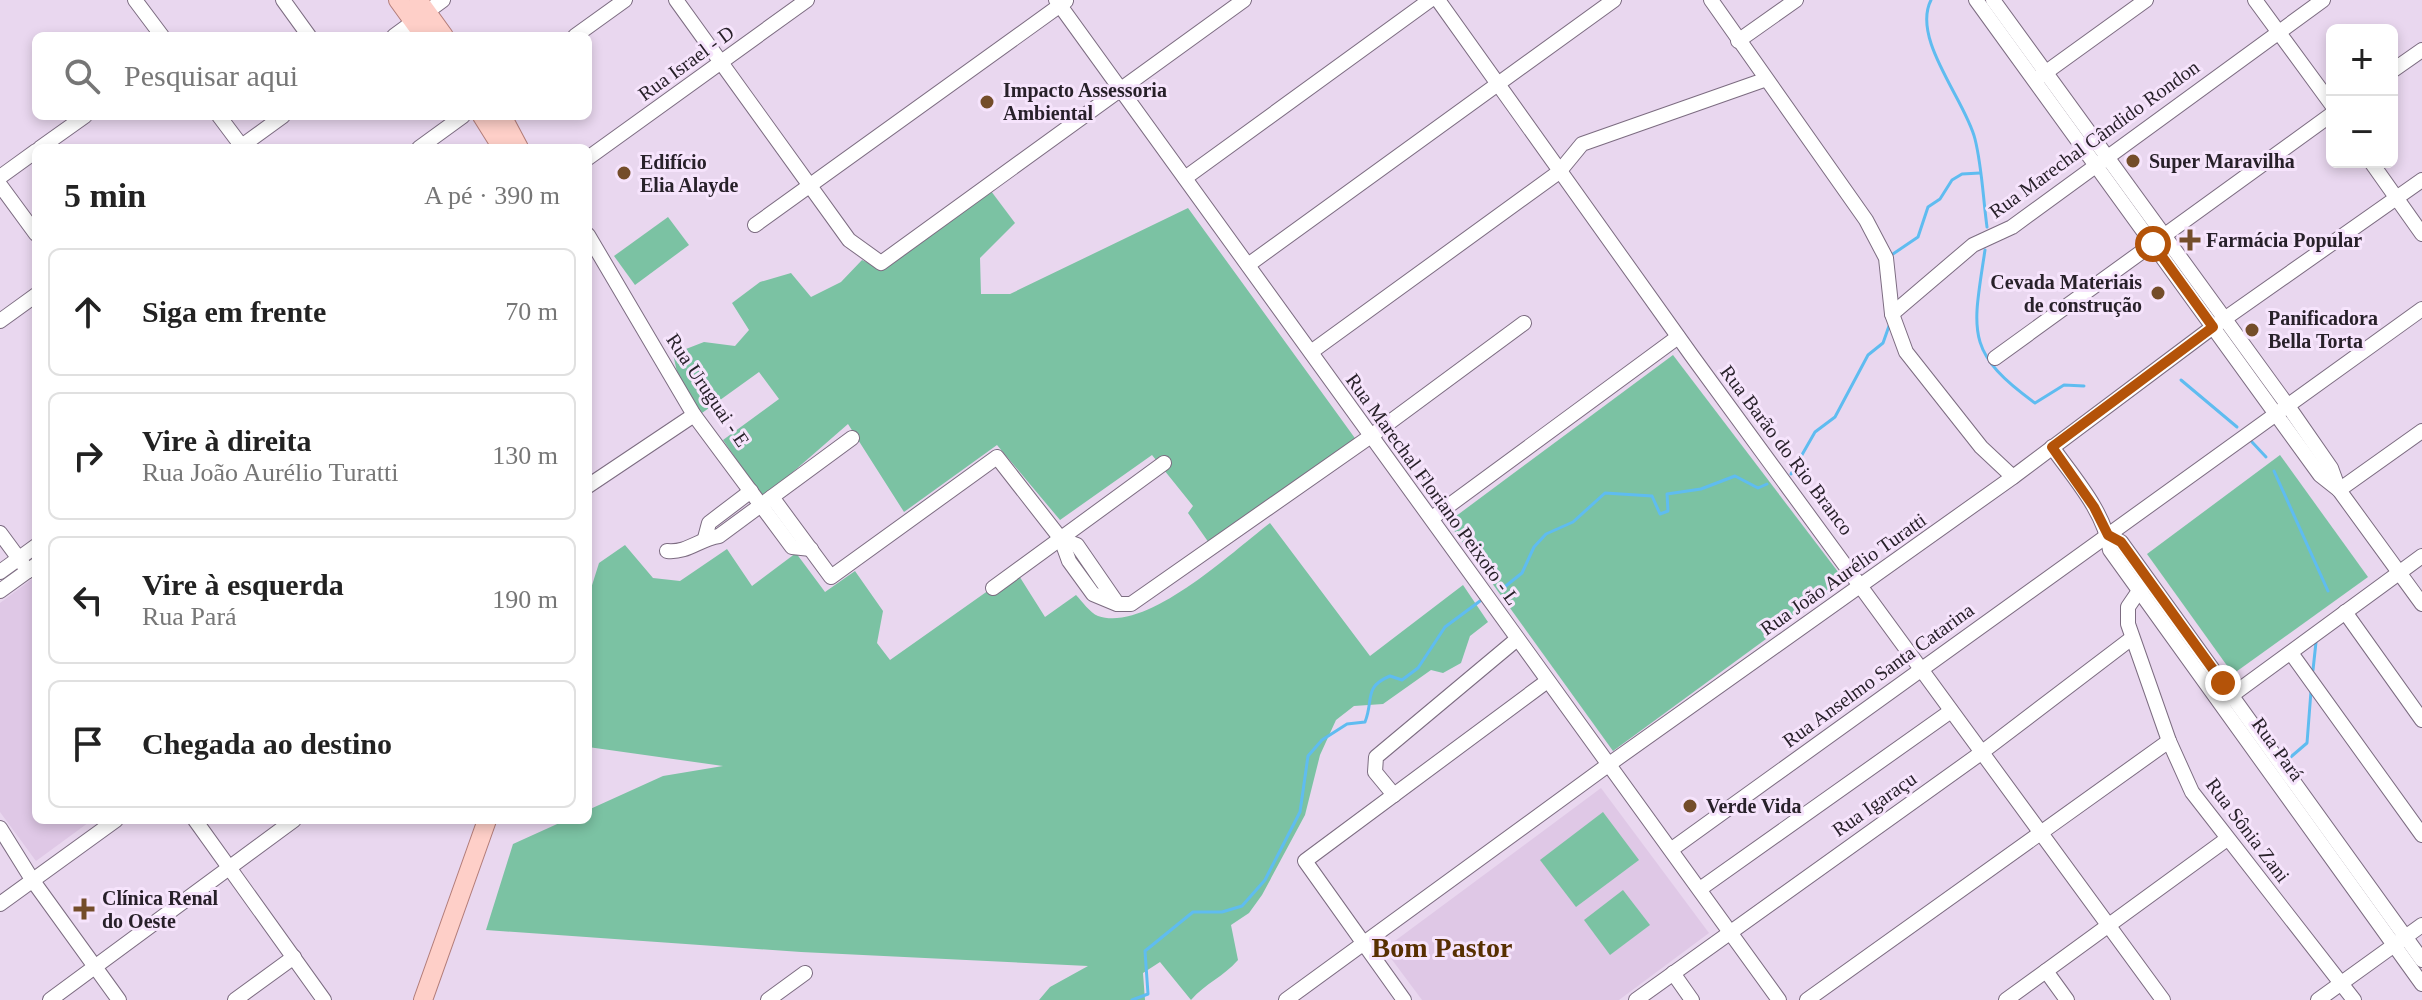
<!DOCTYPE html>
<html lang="pt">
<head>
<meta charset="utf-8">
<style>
  :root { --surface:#fff; --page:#f6f6f6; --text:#222; --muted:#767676; --line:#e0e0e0 }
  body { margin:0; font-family:Georgia,serif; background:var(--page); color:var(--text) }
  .controls { position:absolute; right:24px; top:24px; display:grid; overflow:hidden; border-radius:12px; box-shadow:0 4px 12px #0003 }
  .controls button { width:72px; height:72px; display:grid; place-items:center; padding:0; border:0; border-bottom:2px solid var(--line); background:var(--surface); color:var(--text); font:40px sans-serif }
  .stop { position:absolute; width:24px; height:24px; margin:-18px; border:6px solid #b45309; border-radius:50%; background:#fff }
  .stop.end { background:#b45309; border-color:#fff; box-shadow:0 2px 8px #0008 }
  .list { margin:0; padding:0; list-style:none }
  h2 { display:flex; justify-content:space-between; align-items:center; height:104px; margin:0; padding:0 32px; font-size:34px }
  h2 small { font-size:26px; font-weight:400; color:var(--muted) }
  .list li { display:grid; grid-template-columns:52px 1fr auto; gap:24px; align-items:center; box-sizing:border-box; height:128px; margin:0 16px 16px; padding:0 16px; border:2px solid var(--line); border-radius:12px }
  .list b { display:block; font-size:30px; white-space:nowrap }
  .list p { margin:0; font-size:26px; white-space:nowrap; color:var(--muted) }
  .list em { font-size:26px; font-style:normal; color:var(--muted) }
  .icon { flex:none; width:44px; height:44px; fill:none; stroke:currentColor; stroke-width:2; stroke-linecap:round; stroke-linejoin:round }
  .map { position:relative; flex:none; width:2422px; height:1000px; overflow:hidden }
  .search { position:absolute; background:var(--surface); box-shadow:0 4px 12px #0003; left:32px; top:32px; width:560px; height:88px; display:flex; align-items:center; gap:20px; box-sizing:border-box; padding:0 28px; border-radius:12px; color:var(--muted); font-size:30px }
  .panel { position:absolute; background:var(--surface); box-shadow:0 4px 12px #0003; left:32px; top:144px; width:560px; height:680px; border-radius:12px }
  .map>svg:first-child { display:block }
  .built { fill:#dfc8e6 }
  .green { fill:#7bc2a3 }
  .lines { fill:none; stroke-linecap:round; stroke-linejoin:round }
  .stream { stroke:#5fbcf0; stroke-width:3 }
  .minor-casing { stroke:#7c6c81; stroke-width:16 }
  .major-casing { stroke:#b37d79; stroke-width:20 }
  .minor { stroke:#fff; stroke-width:14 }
  .major { stroke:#fecfc8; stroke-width:18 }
  .route { stroke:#b45309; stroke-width:10 }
  .poi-dot { fill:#744d2a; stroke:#f6e4fc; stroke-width:3 }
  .labels { text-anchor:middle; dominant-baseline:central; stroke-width:6; stroke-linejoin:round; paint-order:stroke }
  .street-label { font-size:20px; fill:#28212a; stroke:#f6e4fc }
  .poi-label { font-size:20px; font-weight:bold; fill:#28212a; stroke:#f6e4fc; text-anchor:start }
  .district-label { font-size:28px; font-weight:bold; fill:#572f01; stroke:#f6e4fc }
</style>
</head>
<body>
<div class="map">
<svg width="2422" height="1000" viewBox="0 0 2422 1000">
  <rect width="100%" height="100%" fill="#e9d7ef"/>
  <!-- built -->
  <g class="built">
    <polygon points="36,576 36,820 92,820 36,861 0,812 0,603"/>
    <polygon points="1601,788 1709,933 1619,1000 1422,1000 1384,949"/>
  </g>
  <!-- green -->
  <g class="green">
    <polygon points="991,191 1015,223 980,258 981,294 1010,294 1188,208 1357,441 1209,543 1188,513 1193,506 1152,455 1060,520 997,445 904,512 848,424 763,498 723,440 779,399 759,372 702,413 679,381 673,354 704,342 735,346 749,330 732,303 760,282 791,273 811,297 841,282 862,260 884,270"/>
    <polygon points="668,217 689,245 635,285 614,256"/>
    <polygon points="1673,355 1845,581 1613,751 1448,522"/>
    <polygon points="2280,455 2368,577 2233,674 2147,554"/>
    <path d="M1270,523L1370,656L1463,585L1488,622L1470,636L1461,663L1443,673L1431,670L1383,704L1354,706L1336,720L1320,755L1305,815L1262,895L1249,913L1231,925L1238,960C1223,977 1206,983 1191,1000L1160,962L1143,973L1145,1000H1039L1050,987L1088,966L801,952L486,930L513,844L566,820H588V810L663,776L723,766L588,747V598L599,563L625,545L653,578L680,581L727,549L752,586L796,553L825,592L855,571L883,611L877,643L890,660L1016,571L1045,617L1076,595C1082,601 1090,613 1098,616C1147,633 1233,551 1270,523Z"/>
    <polygon points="1603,812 1639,860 1576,907 1540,860"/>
    <polygon points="1623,890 1650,925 1610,955 1584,920"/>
  </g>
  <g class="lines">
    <!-- stream -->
    <g class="stream">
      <path d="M1931,0C1911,39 1966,101 1975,139C1982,167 1983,198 1987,227"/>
      <path d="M1985,250C1973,331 1964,352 2035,403L2064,385L2084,386"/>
      <polyline points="1890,256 1918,237 1928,207 1940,199 1952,180 1962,174 1980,173"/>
      <polyline points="2181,380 2237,427"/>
      <polyline points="2252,442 2266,457"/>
      <polyline points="2274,471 2328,591"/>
      <polyline points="1791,474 1815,432 1835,417 1868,355 1883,343 1889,326"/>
      <polyline points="1502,589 1522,573 1534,547 1546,534 1573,522 1605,493 1652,496 1660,514 1668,511 1667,494 1701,489 1735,476 1758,488 1767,484"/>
      <polyline points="2313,670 2316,642"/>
      <polyline points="2286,761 2307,743 2311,691"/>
      <path d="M1132,1000L1148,994L1145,951L1193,912H1222L1242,906L1265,880L1300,812L1308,756L1322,740L1347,724L1365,722C1374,700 1363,687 1390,676L1402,680L1418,668L1445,627L1480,601"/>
    </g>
    <defs>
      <g id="minor">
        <polyline points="135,0 162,36"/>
        <polyline points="283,0 309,36"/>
        <polyline points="676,0 849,240 881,263 1244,0"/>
        <polyline points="1056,0 1779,1000"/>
        <polyline points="1438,0 1692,356 2163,1000"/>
        <polyline points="1711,0 1866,220 1886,258 1892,314 1906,352 1981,447 2013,477"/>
        <polyline points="1976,0 2320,475 2339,490 2422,604"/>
        <polyline points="1993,0 2288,406 2331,468 2339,490"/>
        <polyline points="2255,0 2332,105"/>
        <polyline points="394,36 443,0"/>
        <polyline points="575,36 625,0"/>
        <polyline points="1738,41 1796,0"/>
        <polyline points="2392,71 2422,50"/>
        <polyline points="2038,78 2146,0"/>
        <polyline points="219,116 243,148"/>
        <polyline points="40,148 85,116"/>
        <polyline points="239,148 283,116"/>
        <polyline points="419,148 463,116"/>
        <polyline points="588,158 807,0"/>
        <polyline points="2371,162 2422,234"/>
        <polyline points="0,177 36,151"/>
        <polyline points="1185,178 1430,0"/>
        <polyline points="0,185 36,234"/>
        <polyline points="755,225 1066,1"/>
        <polyline points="588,235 694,415 792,547 811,549"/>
        <polyline points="1248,265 1614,0"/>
        <polyline points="1892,314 1973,245 2012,227 2323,0"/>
        <polyline points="0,321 36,295"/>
        <polyline points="1311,352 1559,172 1582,144 1764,80"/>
        <polyline points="1995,358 2332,114"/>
        <path d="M2052,447C2074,478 2105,512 2110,550L2422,984"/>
        <polyline points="588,486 694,415"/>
        <polyline points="2339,490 2422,431"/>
        <polyline points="772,497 831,577 997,457 1061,539 1069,561 1093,594 1117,604 1131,604 1371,436 1524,323"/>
        <polyline points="1432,518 1678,337"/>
        <polyline points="0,533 28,571"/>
        <polyline points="2108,535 2121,542 2422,960"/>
        <polyline points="705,538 709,523 751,491"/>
        <polyline points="1061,539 1077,545 1117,603"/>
        <path d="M667,551C688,553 699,539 719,536L852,438"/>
        <polyline points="0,572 36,546"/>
        <polyline points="2143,585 2128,607 2128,624 2169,741 2192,792 2354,1000"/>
        <polyline points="993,588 1164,463"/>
        <polyline points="0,591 36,565"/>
        <polyline points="2345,612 2422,720"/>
        <polyline points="2291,653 2422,835"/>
        <polyline points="2224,701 2422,556"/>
        <polyline points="1394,795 1375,772 1376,757 1516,640"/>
        <polyline points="195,820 324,1000"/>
        <polyline points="0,828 33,881 119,1000"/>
        <polyline points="1672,849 2422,309"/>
        <polyline points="1700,889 1951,711"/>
        <polyline points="0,904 116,820"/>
        <polyline points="2046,971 2067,1000"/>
        <polyline points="1673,973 1692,1000"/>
        <polyline points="50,1000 294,820"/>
        <polyline points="235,1000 294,957"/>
        <polyline points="768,1000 805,973"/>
        <polyline points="1286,1000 1608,765 2013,477 2213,327 2422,180"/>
        <polyline points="1404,1000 1305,861 1546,682"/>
        <polyline points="1636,1000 1981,753 2132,638"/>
        <polyline points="1807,1000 2169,741"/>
        <polyline points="2006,1000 2227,839"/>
        <polyline points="2318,1000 2422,925"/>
      </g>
      <g id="major">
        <polyline points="398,0 424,36"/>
        <polyline points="418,0 444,36"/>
        <polyline points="482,116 502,148"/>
        <polyline points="502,116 519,148"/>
        <polyline points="423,1000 487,820"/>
      </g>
    </defs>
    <!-- minor casing -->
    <use href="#minor" class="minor-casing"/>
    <!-- major casing -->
    <use href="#major" class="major-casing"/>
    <!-- minor -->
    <use href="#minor" class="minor"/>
    <!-- major -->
    <use href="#major" class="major"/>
  </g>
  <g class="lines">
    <!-- route -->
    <polyline class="route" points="2153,244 2213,327 2052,447 2094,507 2108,535 2121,542 2223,683"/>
  </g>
  <!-- markers -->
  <g class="poi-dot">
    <circle cx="987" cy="102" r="8"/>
    <circle cx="2133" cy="161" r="8"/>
    <circle cx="624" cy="173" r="8"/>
    <path d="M2186 228h8v8h8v8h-8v8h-8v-8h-8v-8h8z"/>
    <circle cx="2158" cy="293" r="8"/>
    <circle cx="2252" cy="330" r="8"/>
    <circle cx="1690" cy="806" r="8"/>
    <path d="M80 897h8v8h8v8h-8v8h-8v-8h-8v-8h8z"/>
  </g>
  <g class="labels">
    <!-- street labels -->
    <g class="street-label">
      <text transform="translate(686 63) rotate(-36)">Rua Israel - D</text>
      <text transform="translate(2094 139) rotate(-36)">Rua Marechal Cândido Rondon</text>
      <text transform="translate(708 390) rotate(56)">Rua Uruguai - E</text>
      <text transform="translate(1787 450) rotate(53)">Rua Barão do Rio Branco</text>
      <text transform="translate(1433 489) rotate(54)">Rua Marechal Floriano Peixoto - L</text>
      <text transform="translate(1843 574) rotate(-35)">Rua João Aurélio Turatti</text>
      <text transform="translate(1878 675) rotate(-36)">Rua Anselmo Santa Catarina</text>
      <text transform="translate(2278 749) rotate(54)">Rua Pará</text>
      <text transform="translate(1874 804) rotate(-35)">Rua Igaraçu</text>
      <text transform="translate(2248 830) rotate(53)">Rua Sônia Zani</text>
    </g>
    <!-- poi labels -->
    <g class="poi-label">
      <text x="1003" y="90">Impacto Assessoria<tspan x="1003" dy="23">Ambiental</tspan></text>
      <text x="2149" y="161">Super Maravilha</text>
      <text x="640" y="162">Edifício<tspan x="640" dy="23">Elia Alayde</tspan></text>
      <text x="2206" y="240">Farmácia Popular</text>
      <text x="2142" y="282" text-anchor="end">Cevada Materiais<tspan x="2142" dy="23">de construção</tspan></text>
      <text x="2268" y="318">Panificadora<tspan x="2268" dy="23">Bella Torta</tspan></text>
      <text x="1706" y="806">Verde Vida</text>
      <text x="102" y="898">Clínica Renal<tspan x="102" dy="23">do Oeste</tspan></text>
    </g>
    <!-- district labels -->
    <g class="district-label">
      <text x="1442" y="947">Bom Pastor</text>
    </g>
  </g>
</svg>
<div class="controls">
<button>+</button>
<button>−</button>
</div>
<div class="stop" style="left:2153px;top:244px"></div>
<div class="stop end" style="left:2223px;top:683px"></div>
<div class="search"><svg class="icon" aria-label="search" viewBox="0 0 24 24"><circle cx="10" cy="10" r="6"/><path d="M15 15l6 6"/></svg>Pesquisar aqui</div>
<section class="panel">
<h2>5 min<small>A pé · 390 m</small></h2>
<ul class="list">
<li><svg class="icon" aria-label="ahead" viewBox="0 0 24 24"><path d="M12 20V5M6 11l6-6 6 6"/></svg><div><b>Siga em frente</b></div><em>70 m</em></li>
<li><svg class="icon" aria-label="right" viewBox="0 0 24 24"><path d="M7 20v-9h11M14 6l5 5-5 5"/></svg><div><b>Vire à direita</b><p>Rua João Aurélio Turatti</p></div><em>130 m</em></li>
<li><svg class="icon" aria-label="left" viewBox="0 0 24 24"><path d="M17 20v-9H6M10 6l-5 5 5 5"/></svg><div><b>Vire à esquerda</b><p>Rua Pará</p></div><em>190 m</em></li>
<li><svg class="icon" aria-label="arrive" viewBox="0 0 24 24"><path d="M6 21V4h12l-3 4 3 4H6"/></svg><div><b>Chegada ao destino</b></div></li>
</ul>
</section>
</div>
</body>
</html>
